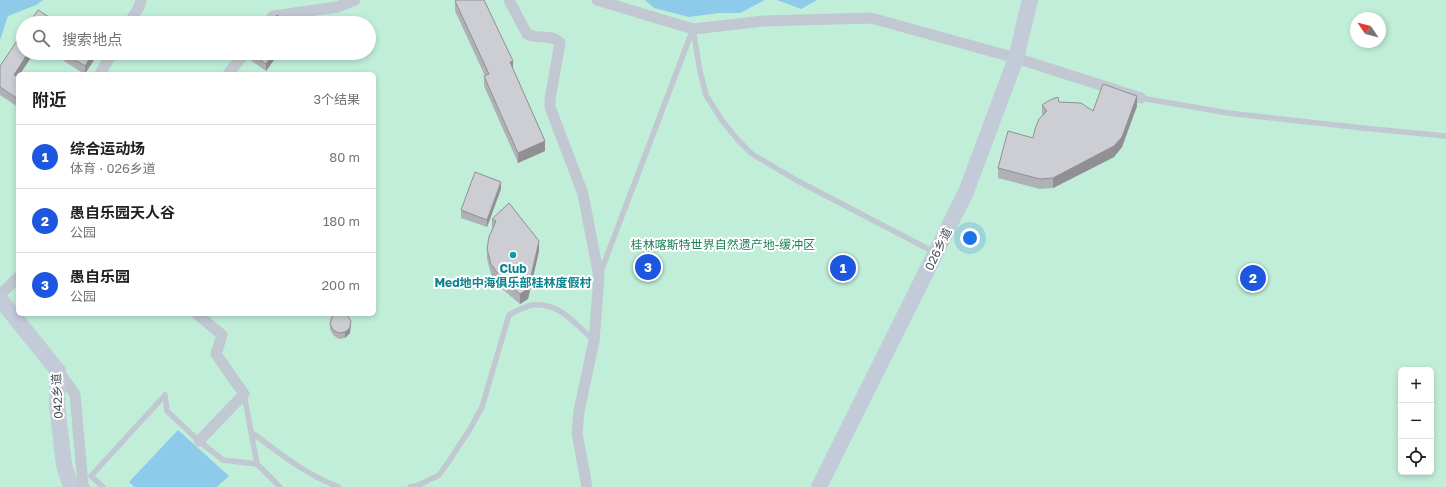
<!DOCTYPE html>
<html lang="zh">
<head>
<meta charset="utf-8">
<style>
  :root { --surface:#fff; --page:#f2f2f2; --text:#202124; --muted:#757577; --line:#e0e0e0; --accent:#1d56df }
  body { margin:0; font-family:"Golos Text","Noto Sans SC",sans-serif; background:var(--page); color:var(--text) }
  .controls { position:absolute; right:12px; bottom:12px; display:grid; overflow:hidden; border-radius:6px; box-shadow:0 2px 6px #0003 }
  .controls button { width:36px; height:36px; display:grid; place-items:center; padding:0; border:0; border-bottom:1px solid var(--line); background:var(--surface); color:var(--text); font:20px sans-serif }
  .compass { position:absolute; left:1350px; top:12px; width:36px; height:36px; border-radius:50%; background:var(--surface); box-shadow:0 2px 6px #0003; rotate:305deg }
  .you { position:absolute; left:970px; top:238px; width:14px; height:14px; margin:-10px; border:3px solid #fff; border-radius:50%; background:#1a73e8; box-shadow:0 0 0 6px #1a73e833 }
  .badge { display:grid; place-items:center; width:26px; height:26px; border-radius:50%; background:var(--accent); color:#fff; font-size:13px; font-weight:700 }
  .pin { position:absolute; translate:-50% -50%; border:2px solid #fff; box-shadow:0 1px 4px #0006 }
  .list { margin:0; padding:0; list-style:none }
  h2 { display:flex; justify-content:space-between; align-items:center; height:52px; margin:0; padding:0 16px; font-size:17px }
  h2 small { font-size:13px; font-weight:400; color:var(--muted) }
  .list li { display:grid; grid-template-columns:26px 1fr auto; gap:12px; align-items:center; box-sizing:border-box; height:64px; padding:0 16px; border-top:1px solid var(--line) }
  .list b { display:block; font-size:15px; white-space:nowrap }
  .list p { margin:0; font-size:13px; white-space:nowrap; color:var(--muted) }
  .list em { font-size:13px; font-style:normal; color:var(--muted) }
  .icon { flex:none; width:22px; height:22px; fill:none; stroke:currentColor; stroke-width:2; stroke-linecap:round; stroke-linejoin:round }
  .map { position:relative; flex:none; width:1446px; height:487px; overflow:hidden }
  .search { position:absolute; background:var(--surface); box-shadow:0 2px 6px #0003; left:16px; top:16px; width:360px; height:44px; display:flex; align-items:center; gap:10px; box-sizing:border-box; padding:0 14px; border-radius:22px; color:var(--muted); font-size:15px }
  .panel { position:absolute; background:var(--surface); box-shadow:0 2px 6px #0003; left:16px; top:72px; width:360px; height:244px; border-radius:6px }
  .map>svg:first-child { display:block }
  .green { fill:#c0eed9; fill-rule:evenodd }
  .water { fill:#8ecaea }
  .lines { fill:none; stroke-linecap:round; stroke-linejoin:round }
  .lane { stroke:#c1c8d1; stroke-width:5.5 }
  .street { stroke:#c1c8d1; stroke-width:11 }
  .secondary { stroke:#c3cad8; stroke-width:16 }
  .wall { fill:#b0b1b6 }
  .shaded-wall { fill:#909094 }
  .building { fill:#cdced4; stroke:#909094 }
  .culture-dot { fill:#0f9aa8; stroke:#fff; stroke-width:1.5 }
  .labels { text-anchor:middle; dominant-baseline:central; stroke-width:4; stroke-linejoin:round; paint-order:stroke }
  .park-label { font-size:12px; fill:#197e5a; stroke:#fff }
  .street-label { font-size:12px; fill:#48505d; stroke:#fff }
  .culture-label { font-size:12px; font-weight:bold; fill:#0d838f; stroke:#fff }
</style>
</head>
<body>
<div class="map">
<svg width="1446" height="487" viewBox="0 0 1446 487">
  <rect width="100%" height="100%" fill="#f2f0f0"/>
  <!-- green -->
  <path class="green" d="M0,0H1446V487H0ZM1356,18H1380V42H1356ZM23,23H369V53H23ZM18,74H374V314H18ZM1401,370H1431V472H1401Z"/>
  <!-- water -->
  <g class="water">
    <polygon points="0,0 43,0 36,5 8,16 0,40"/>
    <polygon points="645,0 765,0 740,13 719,13 689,17 654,8"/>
    <polygon points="777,0 817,0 801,9"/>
    <polygon points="178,430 229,476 217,487 134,487 129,482"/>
  </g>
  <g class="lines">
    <!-- lane -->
    <g class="lane">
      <polyline points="693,29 700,71 706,95 721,119 737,139 752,154 796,180 934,252"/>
      <polyline points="1141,98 1228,113 1363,128 1446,136"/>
      <polyline points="600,274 693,29"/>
      <polyline points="244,394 257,464"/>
      <path d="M251,432C278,452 306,475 339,487"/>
      <polyline points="103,487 91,476 165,395 167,411 199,441 223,460 257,464 280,487"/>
      <path d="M410,487L419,485L439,475L447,464L470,429L482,407L509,315C516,311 525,306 533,305C559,302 577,325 594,341"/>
    </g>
    <!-- street -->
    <g class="street">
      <path d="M509,0L527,34C537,40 552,33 560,43L550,99V107L583,194L599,277L594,341L579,411L577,433L587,487"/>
      <polyline points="597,0 693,29 764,21 871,18 1016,58 1141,98"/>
      <polyline points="129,23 139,7 141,0"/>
      <polyline points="268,23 273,16 337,7 355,0"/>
      <polyline points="100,74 112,53"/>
      <polyline points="228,74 245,53"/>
      <polyline points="0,295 18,277"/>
      <polyline points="197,314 222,335 216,354 244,394 199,441"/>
      <polyline points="58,371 75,394 83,486 84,487"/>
    </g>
    <!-- secondary -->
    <g class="secondary">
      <polyline points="0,299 58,371 57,405 64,465 71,487"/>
      <polyline points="819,487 966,192 1016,58 1030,0"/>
    </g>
  </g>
  <!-- wall -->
  <g class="wall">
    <polygon points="455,1 545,151 518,163 484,86 484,76 485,76 455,11"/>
    <polygon points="23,53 34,53 18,77 18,107 0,95 0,66"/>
    <polygon points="52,53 96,53 96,57 84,74"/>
    <polygon points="249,53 279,53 266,71 249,59"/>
    <polygon points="1059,102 1093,111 1137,106 1122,147 1114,157 1061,184 1053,188 1040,189 998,178 998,168 1033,138 1043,115 1042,115 1042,105"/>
    <polygon points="501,189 487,227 461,218 461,210"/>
    <polygon points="509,203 539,251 528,299 520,304 501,288 491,274 487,259 487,249 492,229 492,219"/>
    <polygon points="330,324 351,326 350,333 345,338 339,339 333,335 330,329"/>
  </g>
  <!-- shaded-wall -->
  <g class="shaded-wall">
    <polygon points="28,53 34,53 20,74 18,74 18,76 14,82 14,75"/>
    <polygon points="93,53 96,53 96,57 85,74 85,66"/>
    <polygon points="273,53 279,53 266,71 266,64"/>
    <polygon points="513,61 513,71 510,62"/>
    <polygon points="1137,96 1137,106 1122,147 1114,157 1053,188 1053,178"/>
    <polygon points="545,141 545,151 518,163 518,153"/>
    <polygon points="501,182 501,189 487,227 487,220"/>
    <polygon points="539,241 539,251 528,299 520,304 520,294"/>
    <polygon points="351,321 350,333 345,338 345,332"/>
  </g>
  <!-- building -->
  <g class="building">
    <polygon points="457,0 484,0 513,61 510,62 545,141 518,153 484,76 489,74 455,1"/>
    <polygon points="38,10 58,23 29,23"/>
    <polygon points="277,15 289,23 271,23"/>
    <polygon points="23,32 23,53 28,53 14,75 18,77 18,99 0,87 0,66"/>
    <polygon points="64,53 93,53 85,66"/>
    <polygon points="251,53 273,53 266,64"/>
    <polygon points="1103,84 1137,96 1122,137 1114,146 1053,178 1040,179 998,168 1008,131 1033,138 1035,129 1039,119 1047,111 1042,105 1050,100 1058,97 1059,102 1081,103 1093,111"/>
    <polygon points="475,172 501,182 487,220 461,210"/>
    <polygon points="509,203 539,241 528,289 520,294 501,278 491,264 487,249 489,237 496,221 492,219"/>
    <polygon points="334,314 345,314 347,315 351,321 350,327 348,330 345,332 339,333 333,330 330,324 332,317"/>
  </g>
  <!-- markers -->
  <circle class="culture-dot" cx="513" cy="255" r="4"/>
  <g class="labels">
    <!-- park labels -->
    <g class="park-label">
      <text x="723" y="244">桂林喀斯特世界自然遗产地-缓冲区</text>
    </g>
    <!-- street labels -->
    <g class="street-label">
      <text transform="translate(938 249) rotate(-64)">026乡道</text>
      <text transform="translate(57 396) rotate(-93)">042乡道</text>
    </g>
    <!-- culture labels -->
    <g class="culture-label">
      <text x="513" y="268">Club<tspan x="513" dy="14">Med地中海俱乐部桂林度假村</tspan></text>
    </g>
  </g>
</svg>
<div class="controls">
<button>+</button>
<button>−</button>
<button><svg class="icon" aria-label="locate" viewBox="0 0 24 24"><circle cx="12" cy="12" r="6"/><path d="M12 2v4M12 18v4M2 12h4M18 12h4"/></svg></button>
</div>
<svg class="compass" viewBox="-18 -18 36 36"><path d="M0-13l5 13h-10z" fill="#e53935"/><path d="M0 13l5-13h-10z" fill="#757577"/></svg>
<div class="you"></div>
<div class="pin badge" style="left:843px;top:268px">1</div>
<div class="pin badge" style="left:1253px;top:278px">2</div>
<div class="pin badge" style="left:648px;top:267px">3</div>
<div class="search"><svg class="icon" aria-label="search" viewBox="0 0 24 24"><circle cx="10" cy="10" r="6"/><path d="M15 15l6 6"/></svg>搜索地点</div>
<section class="panel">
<h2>附近<small>3个结果</small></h2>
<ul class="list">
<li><span class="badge">1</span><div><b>综合运动场</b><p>体育 · 026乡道</p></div><em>80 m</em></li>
<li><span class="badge">2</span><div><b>愚自乐园天人谷</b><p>公园</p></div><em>180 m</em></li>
<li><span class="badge">3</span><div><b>愚自乐园</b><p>公园</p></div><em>200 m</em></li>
</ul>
</section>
</div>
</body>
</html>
